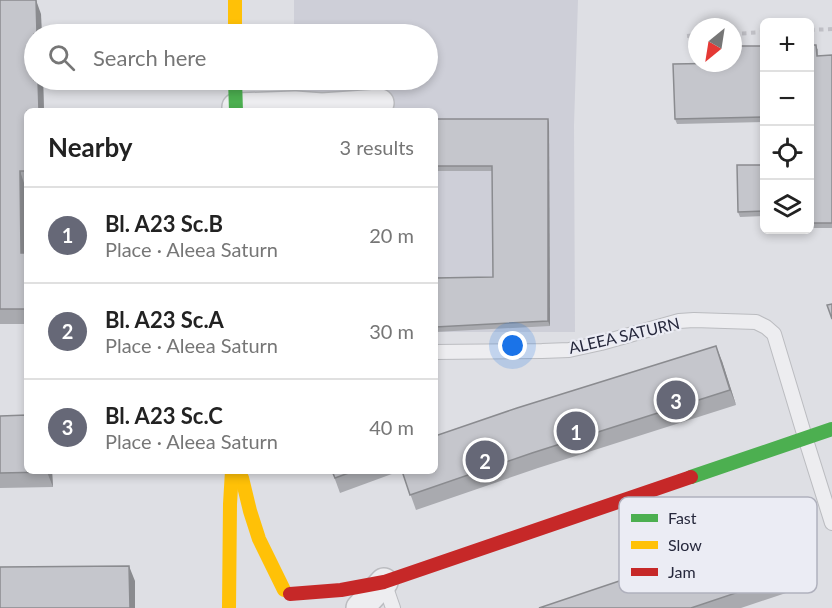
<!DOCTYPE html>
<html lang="en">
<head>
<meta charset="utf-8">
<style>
  :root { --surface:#fff; --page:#f6f6f6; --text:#222; --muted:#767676; --line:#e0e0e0; --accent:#666877 }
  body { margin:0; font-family:Lato,sans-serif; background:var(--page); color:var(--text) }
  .controls { position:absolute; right:18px; top:18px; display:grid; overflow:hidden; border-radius:9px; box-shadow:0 3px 9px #0003 }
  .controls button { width:54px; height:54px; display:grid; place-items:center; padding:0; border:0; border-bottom:2px solid var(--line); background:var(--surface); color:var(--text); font:30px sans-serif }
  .compass { position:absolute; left:688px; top:18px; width:54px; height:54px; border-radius:50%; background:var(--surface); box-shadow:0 3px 9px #0003; rotate:210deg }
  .you { position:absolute; left:513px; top:346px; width:21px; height:21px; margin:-15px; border:4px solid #fff; border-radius:50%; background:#1a73e8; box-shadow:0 0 0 9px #1a73e833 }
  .badge { display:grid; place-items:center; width:39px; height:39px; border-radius:50%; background:var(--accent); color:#fff; font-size:20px; font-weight:700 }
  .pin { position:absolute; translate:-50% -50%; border:3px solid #fff; box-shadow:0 2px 6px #0006 }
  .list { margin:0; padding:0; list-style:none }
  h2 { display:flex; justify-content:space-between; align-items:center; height:78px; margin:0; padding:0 24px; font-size:26px }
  h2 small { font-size:20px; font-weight:400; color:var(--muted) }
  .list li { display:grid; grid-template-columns:39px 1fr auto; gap:18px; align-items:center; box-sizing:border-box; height:96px; padding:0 24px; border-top:2px solid var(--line) }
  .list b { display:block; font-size:22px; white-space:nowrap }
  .list p { margin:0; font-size:20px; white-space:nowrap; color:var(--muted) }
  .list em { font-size:20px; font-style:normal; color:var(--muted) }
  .icon { flex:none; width:33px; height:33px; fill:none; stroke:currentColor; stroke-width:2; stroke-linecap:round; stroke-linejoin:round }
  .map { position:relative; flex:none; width:832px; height:608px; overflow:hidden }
  .search { position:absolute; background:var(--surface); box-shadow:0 3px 9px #0003; left:24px; top:24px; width:414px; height:66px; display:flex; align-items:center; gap:15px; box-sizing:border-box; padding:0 21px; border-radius:33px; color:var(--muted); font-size:22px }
  .panel { position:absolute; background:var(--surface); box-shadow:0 3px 9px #0003; left:24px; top:108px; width:414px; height:366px; border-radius:9px }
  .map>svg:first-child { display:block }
  .built { fill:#cecfd8 }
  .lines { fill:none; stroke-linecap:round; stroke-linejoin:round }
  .lane-casing { stroke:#bbbcc0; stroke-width:16 }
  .street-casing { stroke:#bbbcc0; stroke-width:30 }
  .path { stroke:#c0c0c6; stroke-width:4; stroke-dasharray:4.5 4.5; stroke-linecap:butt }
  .lane { stroke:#ededf0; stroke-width:14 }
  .street { stroke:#ededf0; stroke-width:27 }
  .fast { stroke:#4caf50; stroke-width:14 }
  .slow { stroke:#ffc107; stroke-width:14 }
  .jam { stroke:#c62828; stroke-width:14 }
  .wall { fill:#a9aaaf }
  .shaded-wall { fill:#8a8b8f }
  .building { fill:#c5c6cc; stroke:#8a8b8f; stroke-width:1.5 }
  .labels { text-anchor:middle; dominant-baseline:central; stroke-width:4.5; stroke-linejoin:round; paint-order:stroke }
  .street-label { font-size:16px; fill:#26283c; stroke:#ebecf4 }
  .key { fill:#ebecf4; stroke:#b0b1bd; stroke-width:1.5 }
  .key-label { font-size:16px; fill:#26283c }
</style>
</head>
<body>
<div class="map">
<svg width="832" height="608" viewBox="0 0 832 608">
  <rect width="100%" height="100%" fill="#dedfe4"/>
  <!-- built -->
  <polygon class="built" points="294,0 578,0 574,125 575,332 435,332 435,111 294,111 294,80 428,80 428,34 294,34"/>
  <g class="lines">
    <defs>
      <g id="lane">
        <polyline points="435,352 542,351 569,350 601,343 679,321 694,320 756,322 766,327 774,334 805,437 832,523"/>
        <polyline points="384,582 393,608"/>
      </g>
      <g id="street">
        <polyline points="236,107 295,105 322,107 380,103"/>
        <polyline points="360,608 384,582"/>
      </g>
    </defs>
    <!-- lane casing -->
    <use href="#lane" class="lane-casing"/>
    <!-- street casing -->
    <use href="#street" class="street-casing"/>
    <!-- path -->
    <g class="path">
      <polyline points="810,30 832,29"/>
      <polyline points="733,34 764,32"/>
      <polyline points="687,36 697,35"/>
    </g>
    <!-- lane -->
    <use href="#lane" class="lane"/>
    <!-- street -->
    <use href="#street" class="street"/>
    <!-- fast -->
    <g class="fast">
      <polyline points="235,80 236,111"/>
      <polyline points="691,477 832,429"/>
    </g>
    <!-- slow -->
    <g class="slow">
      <polyline points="235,0 235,34"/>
      <polyline points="242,478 250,511 259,539 284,590"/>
      <polyline points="229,608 230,504 232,471"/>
    </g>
    <!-- jam -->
    <polyline class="jam" points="290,594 341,590 384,582 691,477"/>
  </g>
  <!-- wall -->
  <g class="wall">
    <polygon points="0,0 41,14 34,80 43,80 44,111 27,111 27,186 25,186 26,253 27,253 27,324 0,324"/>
    <polygon points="810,45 818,49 818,56 832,55 832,228 810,228"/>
    <polygon points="765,46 765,122 677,124 675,119 733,63"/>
    <polygon points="435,119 548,119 549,124 550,326 435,332 435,278 493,277 492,171 435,171"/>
    <polygon points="765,165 765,216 740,217 738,212"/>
    <polygon points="722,361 736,405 538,468 416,510 402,471"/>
    <polygon points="0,416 52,471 53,487 0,488"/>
    <polygon points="332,471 400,471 340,493"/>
    <polygon points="786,542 801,588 741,608 539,608"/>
  </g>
  <!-- shaded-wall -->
  <g class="shaded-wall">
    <polygon points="36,0 41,14 42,34 37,34"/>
    <polygon points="38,80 43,80 44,111 39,111"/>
    <polygon points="548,119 549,124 550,326 548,321"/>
    <polygon points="20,171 25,186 26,268 21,253"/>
    <polygon points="716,346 722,361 736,405 730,390"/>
    <polygon points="47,471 52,471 53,487 47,472"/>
    <polygon points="129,566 135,581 135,608 130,608"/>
  </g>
  <!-- building -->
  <g class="building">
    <polygon points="0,0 36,0 37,34 34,34 34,80 38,80 39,111 27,111 27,171 20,171 21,253 27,253 27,309 0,309"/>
    <polygon points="810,45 816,45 817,56 832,55 832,223 810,223"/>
    <polygon points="733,46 765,46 765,117 675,119 673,64 733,63"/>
    <polygon points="435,119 548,119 548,321 435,327 435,278 493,277 492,166 435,166"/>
    <polygon points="737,165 765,165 765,211 738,212"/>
    <polygon points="832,304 832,319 827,305"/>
    <polygon points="716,346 730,390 532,453 410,495 402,471 435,471 435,436 517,408"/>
    <polygon points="27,415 27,471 47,471 47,472 0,473 0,416"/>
    <polygon points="332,471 354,471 335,478"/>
    <polygon points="780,527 795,573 691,608 539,608"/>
    <polygon points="129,566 130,608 0,608 0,567"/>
  </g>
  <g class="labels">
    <!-- street labels -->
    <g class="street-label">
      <text transform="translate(624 335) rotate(-13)">ALEEA SATURN</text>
    </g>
  </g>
  <!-- legend -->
  <rect x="619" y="497" width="198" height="96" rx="9" class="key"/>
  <rect x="631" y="514" width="27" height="8" fill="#4caf50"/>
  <rect x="631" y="541" width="27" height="8" fill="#ffc107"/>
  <rect x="631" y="568" width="27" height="8" fill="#c62828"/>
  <g class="key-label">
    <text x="668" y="524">Fast</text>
    <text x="668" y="551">Slow</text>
    <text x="668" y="578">Jam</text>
  </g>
</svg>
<div class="controls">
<button>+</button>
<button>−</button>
<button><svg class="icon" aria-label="locate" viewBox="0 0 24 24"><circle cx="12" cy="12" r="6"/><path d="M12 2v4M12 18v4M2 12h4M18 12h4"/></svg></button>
<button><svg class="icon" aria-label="layers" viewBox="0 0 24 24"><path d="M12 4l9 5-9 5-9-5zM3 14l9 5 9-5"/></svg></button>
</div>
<svg class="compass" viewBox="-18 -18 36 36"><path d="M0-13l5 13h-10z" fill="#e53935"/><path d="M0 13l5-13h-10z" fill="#767676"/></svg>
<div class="you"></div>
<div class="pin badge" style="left:576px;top:431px">1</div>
<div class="pin badge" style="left:485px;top:460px">2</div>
<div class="pin badge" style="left:676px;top:400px">3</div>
<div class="search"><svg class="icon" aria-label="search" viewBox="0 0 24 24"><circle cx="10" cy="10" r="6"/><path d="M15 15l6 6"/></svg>Search here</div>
<section class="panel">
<h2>Nearby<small>3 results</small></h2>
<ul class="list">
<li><span class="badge">1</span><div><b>Bl. A23 Sc.B</b><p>Place · Aleea Saturn</p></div><em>20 m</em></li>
<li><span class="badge">2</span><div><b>Bl. A23 Sc.A</b><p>Place · Aleea Saturn</p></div><em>30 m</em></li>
<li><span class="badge">3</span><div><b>Bl. A23 Sc.C</b><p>Place · Aleea Saturn</p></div><em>40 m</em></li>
</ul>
</section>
</div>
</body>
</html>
